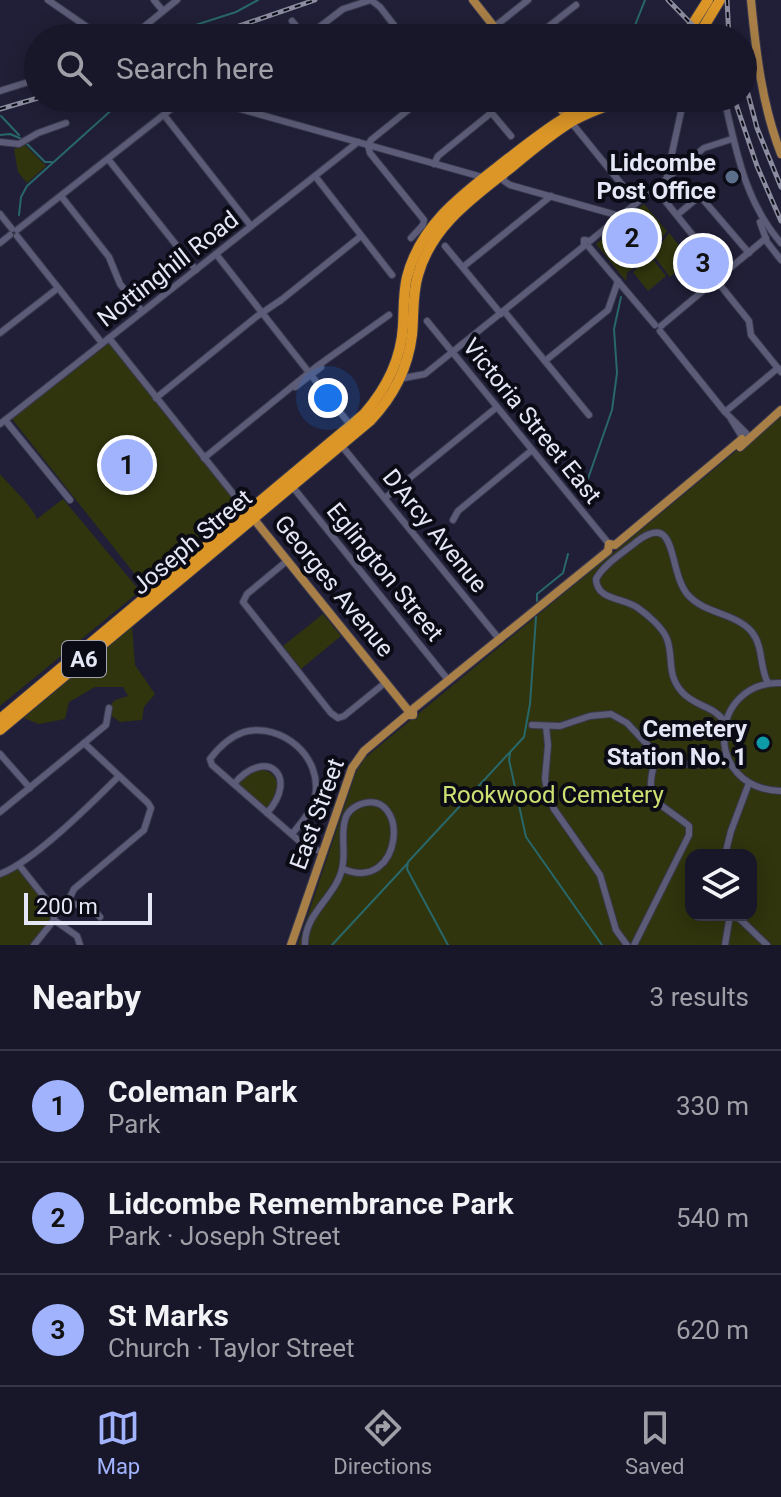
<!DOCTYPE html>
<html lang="en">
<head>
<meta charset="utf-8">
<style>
  :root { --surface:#181729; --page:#212031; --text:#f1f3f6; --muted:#9f9fa8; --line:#363646; --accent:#a1b3fd }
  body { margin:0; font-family:Roboto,sans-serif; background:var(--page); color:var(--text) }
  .controls { position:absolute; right:24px; bottom:24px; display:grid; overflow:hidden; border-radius:16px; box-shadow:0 4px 20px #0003 }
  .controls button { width:72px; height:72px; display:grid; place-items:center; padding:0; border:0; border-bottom:2px solid var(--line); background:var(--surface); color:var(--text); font:40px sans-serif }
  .scale { position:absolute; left:24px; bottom:20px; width:128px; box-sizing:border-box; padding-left:8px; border:4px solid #e5e6f6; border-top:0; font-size:22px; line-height:28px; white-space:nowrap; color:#e5e6f6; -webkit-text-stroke:6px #0b0b15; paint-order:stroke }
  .you { position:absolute; left:328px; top:398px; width:28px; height:28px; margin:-20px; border:6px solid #fff; border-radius:50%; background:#1a73e8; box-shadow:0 0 0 12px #1a73e833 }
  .badge { display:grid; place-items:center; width:52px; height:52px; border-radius:50%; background:var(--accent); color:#111; font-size:26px; font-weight:700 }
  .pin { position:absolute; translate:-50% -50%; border:4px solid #fff; box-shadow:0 2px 8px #0006 }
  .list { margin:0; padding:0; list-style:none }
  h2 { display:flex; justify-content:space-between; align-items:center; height:104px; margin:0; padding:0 32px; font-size:34px }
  h2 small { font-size:26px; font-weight:400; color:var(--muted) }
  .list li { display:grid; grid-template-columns:52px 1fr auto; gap:24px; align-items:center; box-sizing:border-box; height:112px; padding:0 32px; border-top:2px solid var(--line) }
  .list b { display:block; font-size:30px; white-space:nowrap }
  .list p { margin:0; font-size:26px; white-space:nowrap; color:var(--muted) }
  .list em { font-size:26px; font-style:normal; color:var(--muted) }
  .icon { flex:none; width:44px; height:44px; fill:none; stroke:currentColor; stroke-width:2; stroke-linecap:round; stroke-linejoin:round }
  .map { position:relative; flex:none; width:781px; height:945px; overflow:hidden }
  .search { position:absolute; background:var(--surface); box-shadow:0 4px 20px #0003; left:24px; right:24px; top:24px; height:88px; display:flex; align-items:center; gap:20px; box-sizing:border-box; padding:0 28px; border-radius:44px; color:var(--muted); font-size:30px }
  .sheet { height:440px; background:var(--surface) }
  nav { display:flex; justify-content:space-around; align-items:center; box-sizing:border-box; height:112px; border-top:2px solid var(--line); background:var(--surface); font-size:22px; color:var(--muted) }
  nav a { display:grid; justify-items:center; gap:4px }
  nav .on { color:var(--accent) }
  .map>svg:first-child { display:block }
  .green { fill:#30350d; fill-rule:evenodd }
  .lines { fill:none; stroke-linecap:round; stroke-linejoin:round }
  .stream { stroke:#28676a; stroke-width:2 }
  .minor-casing { stroke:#3a394e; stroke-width:8 }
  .major-casing { stroke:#3a394e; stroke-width:10 }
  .highway-casing { stroke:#3a394e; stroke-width:12 }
  .minor { stroke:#5c5c78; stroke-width:6 }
  .major { stroke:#a87f47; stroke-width:8 }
  .highway { stroke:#db9627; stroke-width:10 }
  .rail-casing { stroke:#8c8ca0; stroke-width:5 }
  .rail { stroke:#0b0b15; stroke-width:2; stroke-dasharray:6; stroke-linecap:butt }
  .service-dot { fill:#5c6f8a; stroke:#0b0b15; stroke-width:3 }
  .culture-dot { fill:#0f9aa8; stroke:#0b0b15; stroke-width:3 }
  .labels { text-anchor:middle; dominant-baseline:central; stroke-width:8; stroke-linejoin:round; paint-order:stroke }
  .shield { fill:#0b0b15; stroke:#a4a4b2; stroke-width:2 }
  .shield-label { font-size:22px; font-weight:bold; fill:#e5e6f6 }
  .poi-label { font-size:24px; font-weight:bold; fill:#e5e6f6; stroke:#0b0b15; text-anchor:end }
  .street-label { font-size:24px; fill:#e5e6f6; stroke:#0b0b15 }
  .park-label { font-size:24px; fill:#cfe073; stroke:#0b0b15 }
</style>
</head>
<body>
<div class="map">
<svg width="781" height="945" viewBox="0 0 781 945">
  <rect width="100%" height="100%" fill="#201f37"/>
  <!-- green -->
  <g class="green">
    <polygon points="25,145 46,166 27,183 18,172 14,149"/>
    <polygon points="644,204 667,231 649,256 627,273 626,281 596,244"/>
    <polygon points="669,233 691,260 670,277 653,255"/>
    <polygon points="651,257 666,276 648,291 633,272"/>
    <polygon points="109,343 242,510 145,587 12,419"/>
    <path d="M781,414V945H298L356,772L365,758ZM691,855H751V915H691Z"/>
    <path d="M0,474C10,486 32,506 37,519L63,499L140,591L0,706Z"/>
    <polygon points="323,614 341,636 301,669 283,646"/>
    <polygon points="132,625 135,665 155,694 144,707 142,720 120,722 105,711 115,700 128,696 123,687 95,687 69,702 65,719 39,724 21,717"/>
    <path d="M253,769C271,770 276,774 279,792L267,810L237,783Z"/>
    <polygon points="18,869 50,910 50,920 31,945 0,945 0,877"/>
  </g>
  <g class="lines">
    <!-- stream -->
    <g class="stream">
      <polyline points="632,33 645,0"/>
      <polyline points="171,38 180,30 236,12 258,0"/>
      <polyline points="1,116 19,135"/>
      <polyline points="0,135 10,134 22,139"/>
      <polyline points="26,143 45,162 52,162"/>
      <polyline points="19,215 21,197 27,186 125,98"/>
      <polyline points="583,493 612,410 617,373 614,329 621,297"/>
      <polyline points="537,601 537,594 563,573 568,554"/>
      <polyline points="510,753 509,760 526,837 602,945"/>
      <polyline points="332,945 407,864"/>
      <polyline points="448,945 407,869 408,862 524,737 530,704 536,617"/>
    </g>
    <defs>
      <g id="minor">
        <polyline points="48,0 103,38"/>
        <polyline points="154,0 163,11"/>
        <polyline points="292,21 306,38"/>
        <polyline points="494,27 528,0"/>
        <polyline points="130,38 177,0"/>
        <polyline points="305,38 343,9 371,0 380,7 404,38"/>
        <polyline points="534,38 576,5"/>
        <polyline points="0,91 38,79"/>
        <polyline points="201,98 482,177"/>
        <polyline points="479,98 511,136"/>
        <path d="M724,98C736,150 745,202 781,243"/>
        <polyline points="164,115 251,226"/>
        <polyline points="571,122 636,202"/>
        <polyline points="0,142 19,144 38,133 66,123"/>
        <polyline points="108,159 196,270"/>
        <polyline points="434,164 438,156 491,113"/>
        <polyline points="504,175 504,181 510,185 620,216"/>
        <polyline points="315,176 392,275"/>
        <polyline points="667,176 684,98"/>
        <polyline points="656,186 662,197 724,274"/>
        <polyline points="61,196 109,257 120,284 142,311"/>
        <polyline points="0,214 12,229"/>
        <polyline points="677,215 700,196 749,253"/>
        <polyline points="760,222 767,242 781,260"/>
        <polyline points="17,230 185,98"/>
        <polyline points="17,236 102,343"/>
        <polyline points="411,238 423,225 424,220 370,153 368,145 371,140 423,98"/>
        <polyline points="0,243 10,235"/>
        <polyline points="445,246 501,314"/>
        <polyline points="589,247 655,325"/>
        <polyline points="216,254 351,426"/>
        <polyline points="463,267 551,196"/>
        <polyline points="716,280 749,321 751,335 781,372"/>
        <polyline points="280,301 361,236"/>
        <polyline points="504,311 589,415"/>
        <polyline points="427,321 609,544"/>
        <polyline points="661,326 766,238"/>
        <polyline points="660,331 725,412 747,434"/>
        <polyline points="0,333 58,288"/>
        <polyline points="109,338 247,511"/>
        <polyline points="545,361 608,310 618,281"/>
        <polyline points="404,378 425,374 584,246 584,240 590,241 704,148 732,139"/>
        <polyline points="295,387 321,367"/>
        <polyline points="156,398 256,317 281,300"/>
        <polyline points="725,412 778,368"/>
        <polyline points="731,419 742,437"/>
        <polyline points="5,420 70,500"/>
        <polyline points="0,424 358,142"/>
        <polyline points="341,445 500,640"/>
        <polyline points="204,458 316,367 389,315"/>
        <polyline points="292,486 449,681"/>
        <polyline points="385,498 497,407"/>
        <polyline points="453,520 458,511 532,450"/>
        <polyline points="288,560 247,594 243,602 331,713 338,718 344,716 386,682"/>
        <path d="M781,683C708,681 702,789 781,791"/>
        <path d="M725,723C716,706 695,707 682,692C666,674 674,658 667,639C663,628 648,615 638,608C623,597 597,601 596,579C604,564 623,553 636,542C679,509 667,571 688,595C705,614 735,613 751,631C764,646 759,667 768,683"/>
        <polyline points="532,725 560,726 590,716 611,714 627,723 657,755 674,762 696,765 726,756"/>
        <polyline points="546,726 548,745 545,779 548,794 554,809 600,875 616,930 627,945"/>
        <polyline points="0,754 30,788"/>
        <path d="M234,784C266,746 300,776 267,813"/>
        <polyline points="0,812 106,725 109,708"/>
        <path d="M292,834C301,823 311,812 315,797C323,757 282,722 244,732C229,737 219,747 210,759L212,765L305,846L323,852"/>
        <polyline points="725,855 731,831 749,783"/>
        <polyline points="19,865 53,908 54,920"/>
        <path d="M0,874C33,862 92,803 118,777"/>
        <polyline points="68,902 94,910 100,917"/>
        <path d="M53,912C65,909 69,900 74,889L144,830L151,808L148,803L84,743"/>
        <polyline points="730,916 740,919 767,945"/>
        <polyline points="54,920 77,936 80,945"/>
        <polyline points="34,945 54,920"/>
        <path d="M305,945C304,911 340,895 343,863C345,849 341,834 345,820C347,811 353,807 361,804C410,788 404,894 343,869"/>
        <path d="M634,945L689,835V826C657,800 641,803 657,755"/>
        <polyline points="725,945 730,915"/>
      </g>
      <g id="major">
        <polyline points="473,0 503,38"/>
        <path d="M751,0C756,53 762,105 781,154"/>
        <polyline points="552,98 569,119"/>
        <polyline points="740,447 781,410"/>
        <polyline points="253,518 407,709"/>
        <polyline points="291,945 352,768 364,751 407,715 413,715 413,709 608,551 609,544 615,545 742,439"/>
      </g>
      <g id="highway">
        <polyline points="684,38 708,0"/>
        <polyline points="697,38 720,0"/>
        <path d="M0,719L364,414C386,389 401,360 403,326C404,310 403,293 407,277C421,222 467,191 509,158C539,135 567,113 602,98"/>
        <path d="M0,730L370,421C392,398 408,368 412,335C414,315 412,295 418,275C432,225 474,197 513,166C531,151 550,135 571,122C588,112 608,106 627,98"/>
      </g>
    </defs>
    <!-- minor casing -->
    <use href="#minor" class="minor-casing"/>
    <!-- major casing -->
    <use href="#major" class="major-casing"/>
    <!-- highway casing -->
    <use href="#highway" class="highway-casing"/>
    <!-- minor -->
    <use href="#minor" class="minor"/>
    <!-- major -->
    <use href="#major" class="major"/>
    <!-- highway -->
    <use href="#highway" class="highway"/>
    <defs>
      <g id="rail">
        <polyline points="668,0 705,38"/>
        <polyline points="727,0 729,38"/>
        <polyline points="204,38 315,0"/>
        <polyline points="743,75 757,128 781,187"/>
        <polyline points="734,98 757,166 781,221"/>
        <polyline points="0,109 38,98"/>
      </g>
    </defs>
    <!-- rail casing -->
    <use href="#rail" class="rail-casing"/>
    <!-- rail -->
    <use href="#rail" class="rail"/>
  </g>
  <!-- markers -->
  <circle class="service-dot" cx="732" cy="177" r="8"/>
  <circle class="culture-dot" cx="763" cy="743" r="8"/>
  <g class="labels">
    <!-- shield labels -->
    <rect class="shield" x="62" y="641" width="44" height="36" rx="6"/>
    <g class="shield-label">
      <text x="84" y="659">A6</text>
    </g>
    <!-- poi labels -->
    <g class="poi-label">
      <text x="716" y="163">Lidcombe<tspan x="716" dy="28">Post Office</tspan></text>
      <text x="747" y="729">Cemetery<tspan x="747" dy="28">Station No. 1</tspan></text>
    </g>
    <!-- street labels -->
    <g class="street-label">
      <text transform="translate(168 269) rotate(-38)">Nottinghill Road</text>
      <text transform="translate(532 421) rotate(51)">Victoria Street East</text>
      <text transform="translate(435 531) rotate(51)">D'Arcy Avenue</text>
      <text transform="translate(192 542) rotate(-40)">Joseph Street</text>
      <text transform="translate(385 572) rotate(51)">Eglington Street</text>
      <text transform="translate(334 586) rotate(51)">Georges Avenue</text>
      <text transform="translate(317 814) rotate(-70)">East Street</text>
    </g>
    <!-- park labels -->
    <g class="park-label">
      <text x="553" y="795">Rookwood Cemetery</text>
    </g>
  </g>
</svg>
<div class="controls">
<button><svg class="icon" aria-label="layers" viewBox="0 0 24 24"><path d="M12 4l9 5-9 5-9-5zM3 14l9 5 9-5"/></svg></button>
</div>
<div class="scale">200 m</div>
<div class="you"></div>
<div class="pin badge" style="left:127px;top:465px">1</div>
<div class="pin badge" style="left:632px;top:238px">2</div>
<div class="pin badge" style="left:703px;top:263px">3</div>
<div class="search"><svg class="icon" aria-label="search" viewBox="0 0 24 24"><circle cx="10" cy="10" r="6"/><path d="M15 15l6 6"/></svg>Search here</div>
</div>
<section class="sheet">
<h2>Nearby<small>3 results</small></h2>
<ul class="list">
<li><span class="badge">1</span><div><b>Coleman Park</b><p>Park</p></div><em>330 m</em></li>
<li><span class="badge">2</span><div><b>Lidcombe Remembrance Park</b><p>Park · Joseph Street</p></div><em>540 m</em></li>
<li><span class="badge">3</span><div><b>St Marks</b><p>Church · Taylor Street</p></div><em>620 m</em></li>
</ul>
</section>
<nav>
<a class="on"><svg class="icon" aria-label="map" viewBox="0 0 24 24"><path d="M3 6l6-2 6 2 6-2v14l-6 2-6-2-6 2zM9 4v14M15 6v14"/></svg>Map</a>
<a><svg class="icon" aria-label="directions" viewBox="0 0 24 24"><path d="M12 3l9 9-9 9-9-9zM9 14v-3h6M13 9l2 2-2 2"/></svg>Directions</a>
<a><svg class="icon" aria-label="saved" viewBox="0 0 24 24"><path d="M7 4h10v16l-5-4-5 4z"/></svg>Saved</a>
</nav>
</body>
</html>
